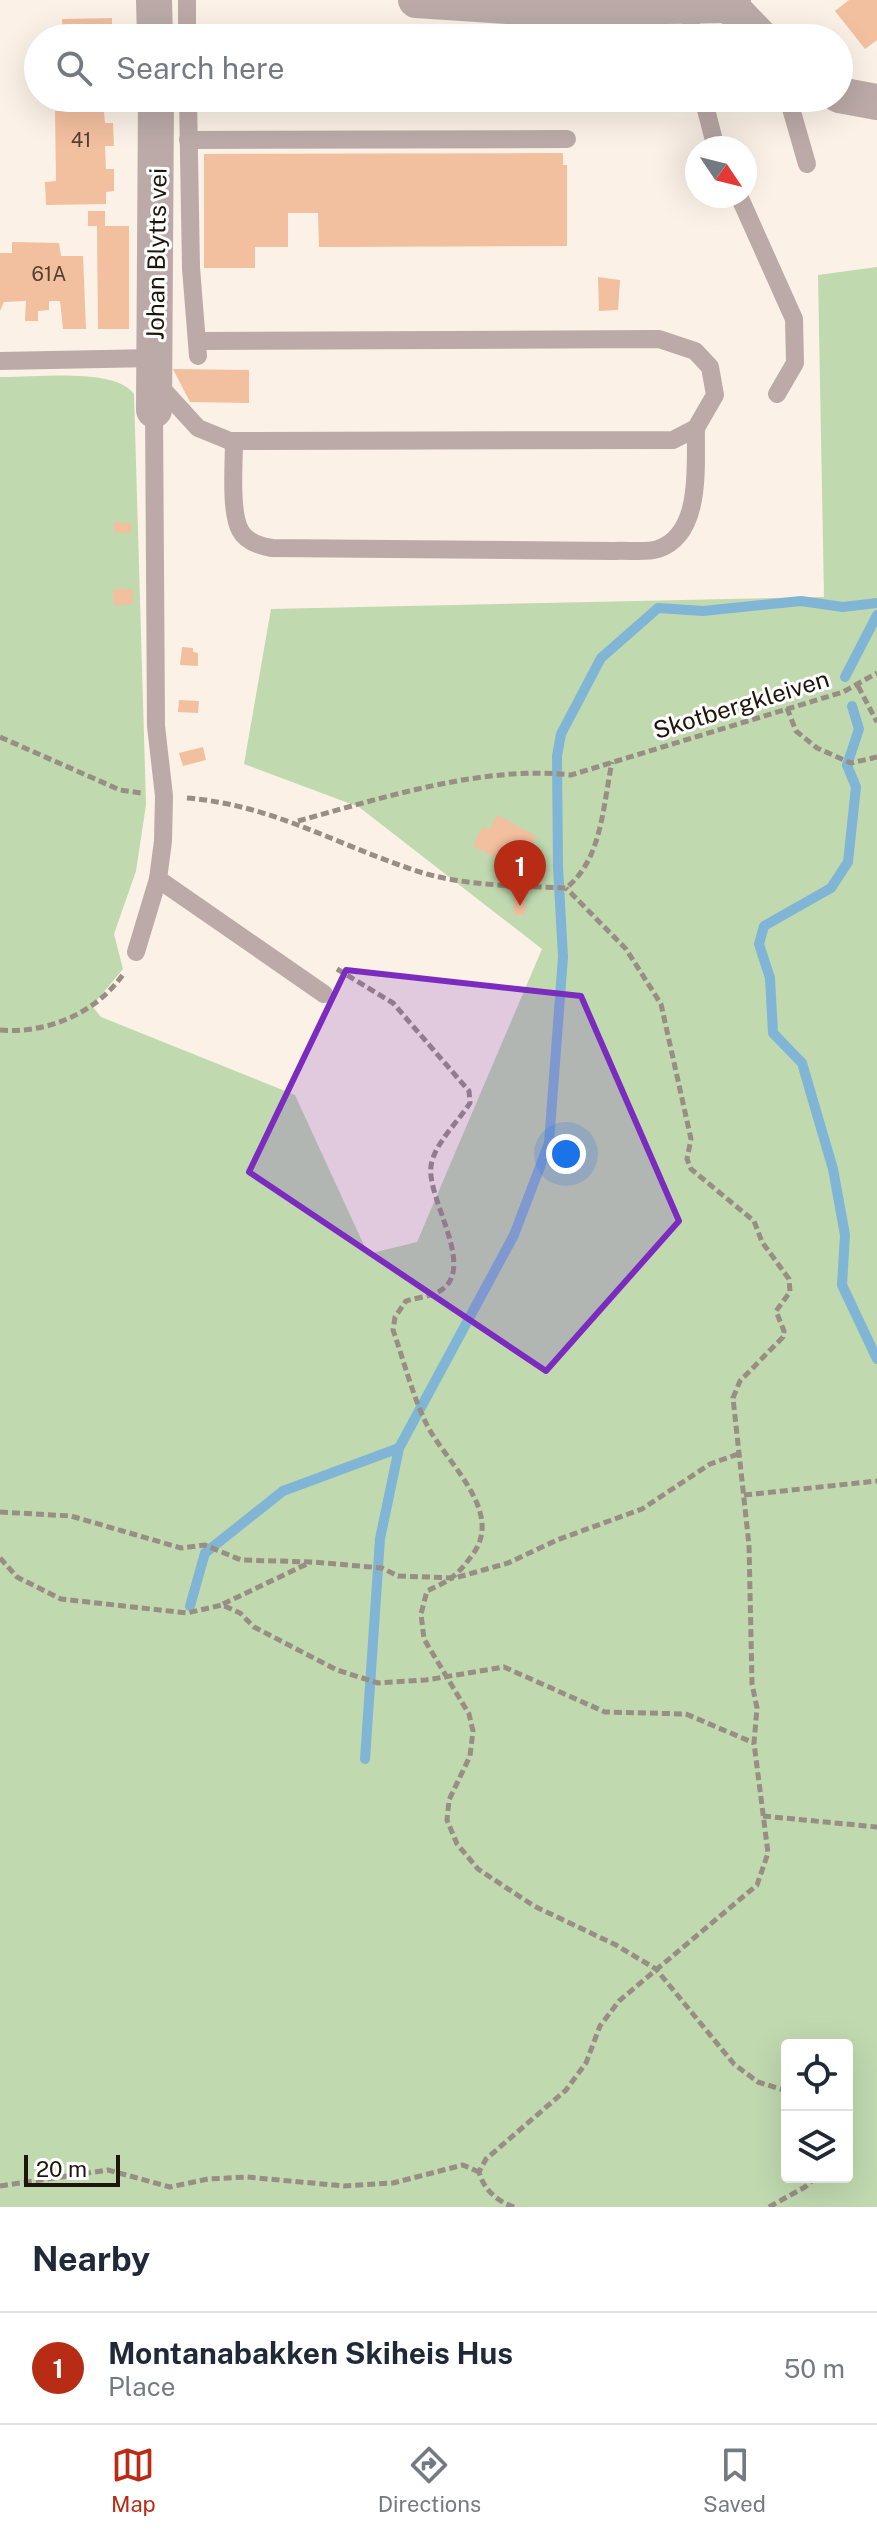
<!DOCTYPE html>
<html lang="en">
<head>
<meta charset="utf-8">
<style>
  :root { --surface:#fff; --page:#f2f2f3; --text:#1f2937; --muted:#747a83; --line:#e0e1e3; --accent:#b82c15 }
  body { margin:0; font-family:"Public Sans",sans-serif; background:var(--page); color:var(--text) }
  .controls { position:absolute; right:24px; bottom:24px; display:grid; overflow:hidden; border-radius:8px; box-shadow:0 8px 32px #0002 }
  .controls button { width:72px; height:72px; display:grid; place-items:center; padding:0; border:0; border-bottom:2px solid var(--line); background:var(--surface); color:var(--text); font:40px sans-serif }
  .compass { position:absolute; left:685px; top:136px; width:72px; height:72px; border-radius:50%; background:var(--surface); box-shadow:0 8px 32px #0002; rotate:125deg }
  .scale { position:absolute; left:24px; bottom:20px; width:96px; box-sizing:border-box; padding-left:8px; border:4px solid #1e150b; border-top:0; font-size:22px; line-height:28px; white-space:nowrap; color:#1e150b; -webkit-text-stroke:6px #fff; paint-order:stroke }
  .you { position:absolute; left:566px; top:1154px; width:28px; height:28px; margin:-20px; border:6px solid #fff; border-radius:50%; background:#1a73e8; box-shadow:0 0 0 12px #1a73e833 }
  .badge { display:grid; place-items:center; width:52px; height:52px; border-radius:50%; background:var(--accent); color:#fff; font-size:26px; font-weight:700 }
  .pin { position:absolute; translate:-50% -66px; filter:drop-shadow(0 2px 4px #0008) }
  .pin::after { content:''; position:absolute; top:42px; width:28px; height:24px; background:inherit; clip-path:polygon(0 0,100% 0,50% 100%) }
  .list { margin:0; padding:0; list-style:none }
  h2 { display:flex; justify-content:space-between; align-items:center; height:104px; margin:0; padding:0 32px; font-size:34px }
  h2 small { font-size:26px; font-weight:400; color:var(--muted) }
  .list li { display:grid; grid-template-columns:52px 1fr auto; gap:24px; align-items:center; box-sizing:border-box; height:112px; padding:0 32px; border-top:2px solid var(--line) }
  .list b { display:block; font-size:30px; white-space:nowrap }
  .list p { margin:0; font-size:26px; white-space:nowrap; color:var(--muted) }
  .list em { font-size:26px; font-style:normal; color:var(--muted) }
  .icon { flex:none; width:44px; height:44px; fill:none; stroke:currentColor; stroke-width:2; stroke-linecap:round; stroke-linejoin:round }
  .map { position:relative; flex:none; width:877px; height:2207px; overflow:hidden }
  .search { position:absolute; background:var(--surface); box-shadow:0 8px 32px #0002; left:24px; right:24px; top:24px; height:88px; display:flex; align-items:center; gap:20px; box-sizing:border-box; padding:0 28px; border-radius:44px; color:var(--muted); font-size:30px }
  .sheet { height:216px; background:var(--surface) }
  nav { display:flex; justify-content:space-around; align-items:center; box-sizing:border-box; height:112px; border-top:2px solid var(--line); background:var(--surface); font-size:22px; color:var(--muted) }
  nav a { display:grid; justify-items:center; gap:4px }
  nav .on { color:var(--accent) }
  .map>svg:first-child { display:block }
  .green { fill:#c0d9af; fill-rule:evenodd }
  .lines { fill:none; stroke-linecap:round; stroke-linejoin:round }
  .stream { stroke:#80b5d5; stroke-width:10 }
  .building { fill:#f2bf9f }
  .path { stroke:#988e84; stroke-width:5; stroke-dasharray:8 4; stroke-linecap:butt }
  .service { stroke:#bbaaa7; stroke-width:18 }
  .minor { stroke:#bbaaa7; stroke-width:36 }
  .marked { fill:#7b2cbf; fill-opacity:0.2; stroke:#7b2cbf; stroke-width:6; stroke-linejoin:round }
  .labels { text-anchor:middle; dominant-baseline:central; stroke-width:6; stroke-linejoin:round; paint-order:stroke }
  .number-label { font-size:20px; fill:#534030 }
  .street-label { font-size:24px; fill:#1e150b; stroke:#fff }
</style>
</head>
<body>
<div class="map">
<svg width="877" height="2207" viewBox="0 0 877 2207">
  <rect width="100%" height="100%" fill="#fbf1e6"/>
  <!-- green -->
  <path class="green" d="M877,267V2207H0V377C34,378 114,367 134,394L146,805L136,871L114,934L123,969L92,1006L101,1017L295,1095L368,1254L417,1242L542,949L359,807L244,764L271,609L824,597L818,275ZM787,2045H847V2177H787Z"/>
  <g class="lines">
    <!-- stream -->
    <g class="stream">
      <polyline points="845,677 877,615"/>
      <polyline points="852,706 859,729 847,765 856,787 848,862 831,888 764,926 759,944 770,978 773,1033 802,1063 833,1169 845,1235 842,1285 877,1359"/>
      <polyline points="190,1606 205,1553 283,1491 399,1448"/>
      <polyline points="365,1759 380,1539 399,1448 514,1235 549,1143 563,957 558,867 557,756 561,734 601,658 658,608 703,611 801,601 843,607 877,603"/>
    </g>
  </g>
  <!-- building -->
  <g class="building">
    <polygon points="849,0 877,0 877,40 865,49 835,11"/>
    <polygon points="112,18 112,30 120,31 120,38 63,38 62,19"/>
    <polygon points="64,98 114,98 114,112 104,112 105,123 113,123 114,146 105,146 106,169 114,169 114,191 106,192 106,204 46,205 45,182 56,181 55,111 65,111"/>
    <polygon points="563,153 563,165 567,165 567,246 319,247 318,213 288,213 288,247 255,247 255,268 204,268 204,154"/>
    <polygon points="88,211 105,211 105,226 129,226 129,329 98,329 97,226 88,226"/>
    <polygon points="12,242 59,243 61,256 83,256 86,329 63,329 60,301 49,301 49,310 38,311 38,321 25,321 26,301 4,302 0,311 0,253 12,253"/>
    <polygon points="598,277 620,280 618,310 599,311"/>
    <polygon points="173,369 249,370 249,403 190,402"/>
    <polygon points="114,522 131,523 131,533 114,532"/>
    <polygon points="113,589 133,589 133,604 114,605"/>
    <polygon points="182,647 193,648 193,652 198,653 198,666 180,665"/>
    <polygon points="179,700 199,701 198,713 178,712"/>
    <polygon points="203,747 206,760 183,766 179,753"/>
    <polygon points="497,815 536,836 531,847 510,838 521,847 513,863 506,859 504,862 473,846 482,827 489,830"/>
    <polygon points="514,896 525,897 525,915 514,914"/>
  </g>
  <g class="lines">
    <!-- path -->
    <g class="path">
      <polyline points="858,686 877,722"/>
      <polyline points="787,708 796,731 817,748 851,763 877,757"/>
      <polyline points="0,737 120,790 141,793"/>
      <path d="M187,798C272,805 335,844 414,870C460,886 517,886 566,888C602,860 603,805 612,762"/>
      <path d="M298,821C382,798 484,765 571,775L843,692L877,673"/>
      <path d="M337,969L393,1003L469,1091L470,1103C458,1122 434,1144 431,1166C426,1200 481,1273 436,1293C427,1297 415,1298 406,1301L395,1317L393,1330C404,1361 412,1394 426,1423C444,1461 505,1510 473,1554C457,1576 451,1580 427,1591L421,1614L424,1639L469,1714L473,1731L470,1756L449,1800L447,1820L457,1844L478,1869L534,1906L616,1945L656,1969L734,2064L758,2082L787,2091"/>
      <path d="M0,1030C47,1034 97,1013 124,973"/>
      <polyline points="744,1495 877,1481"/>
      <polyline points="0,1512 71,1516 181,1548 205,1545 241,1560 313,1562 382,1568 398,1576 455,1578 508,1563 557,1540 642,1509 710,1464 741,1453"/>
      <polyline points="0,1558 17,1577 61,1599 187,1613 222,1605 240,1613 254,1627 337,1670 378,1683 426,1680 504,1667 605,1712 686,1714 754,1743"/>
      <polyline points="223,1604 311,1562"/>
      <polyline points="763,1816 877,1827"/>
      <polyline points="0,2186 108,2170 170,2187 208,2179 247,2177 344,2186 393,2183 463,2165 479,2172"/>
      <path d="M514,2207C497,2201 484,2190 479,2172L486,2159L566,2090L586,2063L600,2026L619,2001L757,1885L768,1853L754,1743L757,1708L752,1684L749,1545L733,1398L740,1381L783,1337L784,1331L776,1311L790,1292L789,1279L762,1242L754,1221L691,1169L687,1159L691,1139L661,1004L626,949L566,888"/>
      <polyline points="769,2207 805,2187 816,2177"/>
    </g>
    <!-- service -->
    <g class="service">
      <polyline points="187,0 187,38"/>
      <polyline points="690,6 692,38"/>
      <polyline points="188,98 191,268 198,356"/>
      <polyline points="703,98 716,148"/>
      <polyline points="788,98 807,164"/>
      <polyline points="188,140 567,139"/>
      <polyline points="739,196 794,319 795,363 777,394"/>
      <polyline points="0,361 154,358"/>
      <polyline points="157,383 198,428 230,441 673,440 696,428 715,395 710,367 695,351 659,339 197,341"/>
      <path d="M234,441C234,464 230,511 240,530C246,542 260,546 272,548L614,551C627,550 646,553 658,549C703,534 695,464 696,428"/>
      <polyline points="158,879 324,994"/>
      <polyline points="136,952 158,879 163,841 164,796 156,726 154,410"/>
    </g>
    <!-- minor -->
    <g class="minor">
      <polyline points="154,0 155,38"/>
      <polyline points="416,0 539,8 729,5"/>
      <polyline points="733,0 729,5 761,38"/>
      <polyline points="839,95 877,102"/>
      <polyline points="154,410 156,98"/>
    </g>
  </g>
  <!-- marked area -->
  <path class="marked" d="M346,970L581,996L679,1221L546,1371L249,1172Z"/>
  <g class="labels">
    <!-- number labels -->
    <g class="number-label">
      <text x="81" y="140">41</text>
      <text x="49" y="274">61A</text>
    </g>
    <!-- street labels -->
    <g class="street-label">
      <text transform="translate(156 254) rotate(-89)">Johan Blytts vei</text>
      <text transform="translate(741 704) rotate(-17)">Skotbergkleiven</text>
    </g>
  </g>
</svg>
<div class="controls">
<button><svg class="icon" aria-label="locate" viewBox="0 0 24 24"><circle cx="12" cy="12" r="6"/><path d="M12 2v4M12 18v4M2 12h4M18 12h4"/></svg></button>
<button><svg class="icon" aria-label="layers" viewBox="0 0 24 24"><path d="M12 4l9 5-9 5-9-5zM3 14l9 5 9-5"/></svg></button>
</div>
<svg class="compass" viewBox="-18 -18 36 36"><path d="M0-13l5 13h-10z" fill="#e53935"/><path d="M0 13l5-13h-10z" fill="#747a83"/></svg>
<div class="scale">20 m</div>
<div class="you"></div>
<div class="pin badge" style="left:520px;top:906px">1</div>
<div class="search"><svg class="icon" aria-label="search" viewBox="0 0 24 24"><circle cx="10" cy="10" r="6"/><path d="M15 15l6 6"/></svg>Search here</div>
</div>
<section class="sheet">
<h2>Nearby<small></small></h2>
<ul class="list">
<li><span class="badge">1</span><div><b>Montanabakken Skiheis Hus</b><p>Place</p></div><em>50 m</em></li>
</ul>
</section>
<nav>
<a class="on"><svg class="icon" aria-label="map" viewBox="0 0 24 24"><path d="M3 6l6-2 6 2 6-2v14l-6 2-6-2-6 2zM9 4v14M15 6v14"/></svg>Map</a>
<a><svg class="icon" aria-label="directions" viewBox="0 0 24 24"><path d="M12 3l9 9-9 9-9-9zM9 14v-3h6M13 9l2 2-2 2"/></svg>Directions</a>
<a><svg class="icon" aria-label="saved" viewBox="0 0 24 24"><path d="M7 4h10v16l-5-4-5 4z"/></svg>Saved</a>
</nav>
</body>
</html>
